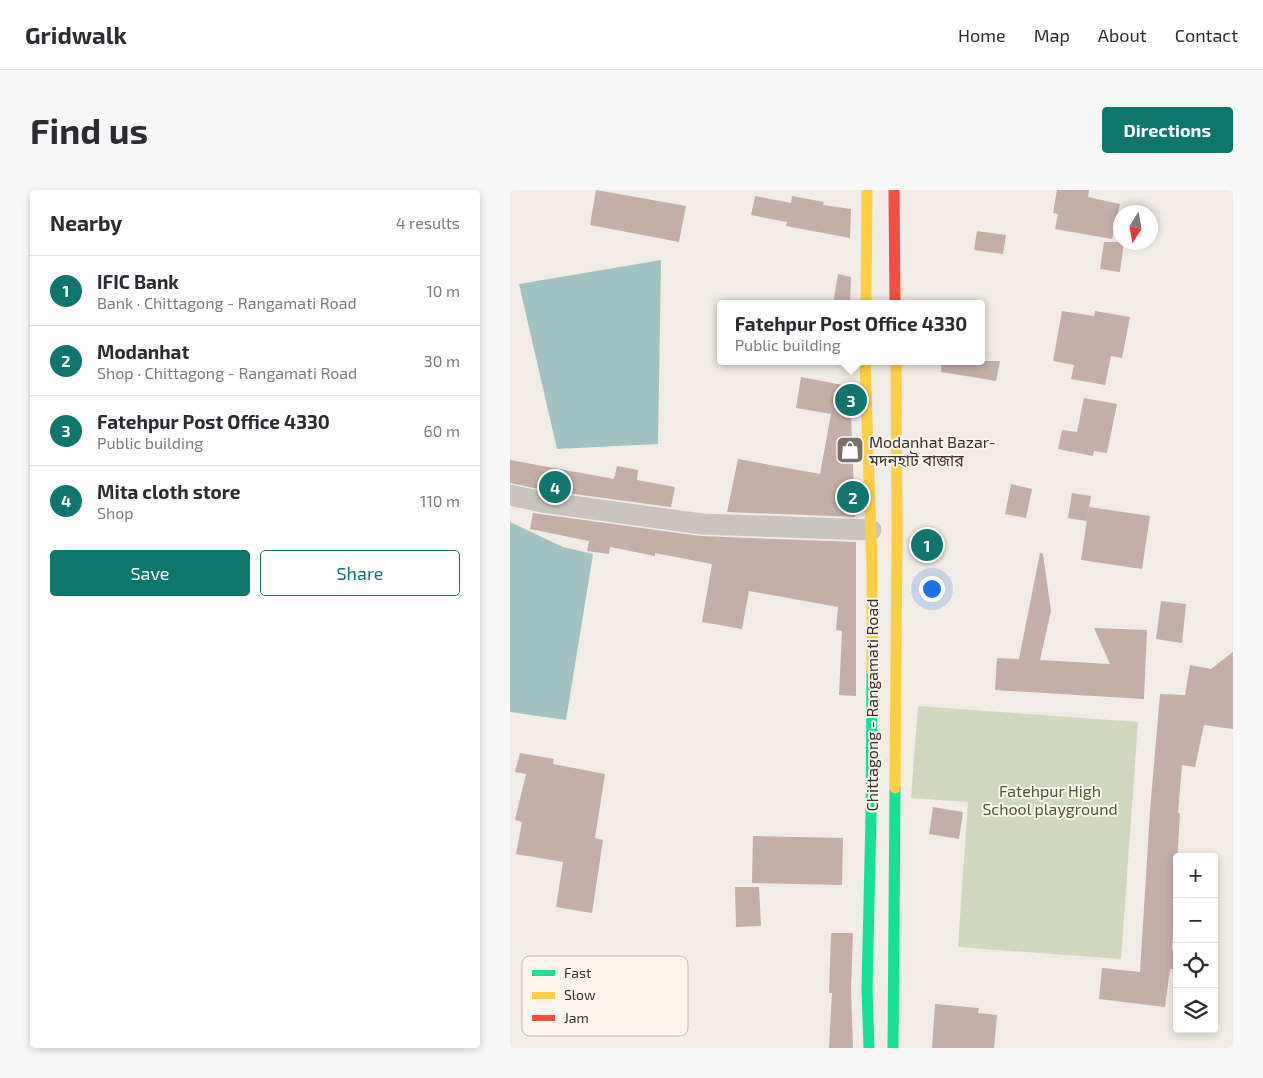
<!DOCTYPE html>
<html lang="en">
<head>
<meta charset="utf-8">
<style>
  :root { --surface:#fff; --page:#f7f7f7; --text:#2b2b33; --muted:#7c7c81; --line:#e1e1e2; --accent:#0f766e }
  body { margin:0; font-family:"Exo 2","Noto Sans Bengali",sans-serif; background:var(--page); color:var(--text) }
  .controls { position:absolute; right:15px; bottom:15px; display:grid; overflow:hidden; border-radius:5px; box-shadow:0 2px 8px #0003 }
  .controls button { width:45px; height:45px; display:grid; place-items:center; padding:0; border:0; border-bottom:1px solid var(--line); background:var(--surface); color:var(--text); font:25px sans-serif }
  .compass { position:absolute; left:603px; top:15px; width:45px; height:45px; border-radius:50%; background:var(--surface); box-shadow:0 2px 8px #0003; rotate:191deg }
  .you { position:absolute; left:421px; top:398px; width:18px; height:18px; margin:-12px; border:4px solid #fff; border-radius:50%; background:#1a73e8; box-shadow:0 0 0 8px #1a73e833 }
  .badge { display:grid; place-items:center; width:32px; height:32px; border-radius:50%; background:var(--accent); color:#fff; font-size:16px; font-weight:700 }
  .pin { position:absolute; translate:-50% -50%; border:2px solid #fff; box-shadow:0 1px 5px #0006 }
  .popup { position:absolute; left:207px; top:110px; width:268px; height:65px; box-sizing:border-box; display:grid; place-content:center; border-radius:5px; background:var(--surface); filter:drop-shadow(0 1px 4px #0005); font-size:16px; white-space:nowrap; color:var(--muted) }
  .popup b { font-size:19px; color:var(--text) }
  .popup::after { content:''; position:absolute; left:50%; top:100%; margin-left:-10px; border:10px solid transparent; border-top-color:var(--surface) }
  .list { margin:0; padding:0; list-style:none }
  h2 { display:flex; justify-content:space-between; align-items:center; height:65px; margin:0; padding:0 20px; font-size:21px }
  h2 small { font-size:16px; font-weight:400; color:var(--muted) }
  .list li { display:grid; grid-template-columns:32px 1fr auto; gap:15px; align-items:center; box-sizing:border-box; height:70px; padding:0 20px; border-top:1px solid var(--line) }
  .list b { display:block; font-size:19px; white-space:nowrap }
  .list p { margin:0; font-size:16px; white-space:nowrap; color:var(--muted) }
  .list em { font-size:16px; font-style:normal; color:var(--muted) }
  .actions { display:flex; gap:10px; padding:15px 20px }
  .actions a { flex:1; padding:11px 0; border:1px solid var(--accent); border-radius:5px; text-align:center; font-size:18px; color:var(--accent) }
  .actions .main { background:var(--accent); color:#fff }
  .icon { flex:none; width:28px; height:28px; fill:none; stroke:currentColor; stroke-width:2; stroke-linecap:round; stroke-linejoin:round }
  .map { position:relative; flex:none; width:723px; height:858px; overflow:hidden; border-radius:5px }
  header { display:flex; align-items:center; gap:30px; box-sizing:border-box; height:70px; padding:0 25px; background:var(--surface); border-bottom:1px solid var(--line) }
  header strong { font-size:24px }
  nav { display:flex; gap:28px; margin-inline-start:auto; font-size:18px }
  .intro { display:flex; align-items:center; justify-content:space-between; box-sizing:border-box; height:120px; padding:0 30px }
  h1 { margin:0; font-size:35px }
  .button { padding:12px 22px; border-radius:5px; background:var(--accent); color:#fff; font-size:18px; font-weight:700 }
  main { display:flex; gap:30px; padding:0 30px }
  aside { flex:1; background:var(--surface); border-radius:5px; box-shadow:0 2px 8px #0003 }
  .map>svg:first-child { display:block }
  .green { fill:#d1d6bf }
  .water { fill:#a1c2c1 }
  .building { fill:#c3afa7 }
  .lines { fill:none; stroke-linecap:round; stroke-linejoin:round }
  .street { stroke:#c9c3be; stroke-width:21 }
  .fast { stroke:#16e098; stroke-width:11 }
  .slow { stroke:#ffcf43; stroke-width:11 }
  .jam { stroke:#f24e42; stroke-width:11 }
  .labels { text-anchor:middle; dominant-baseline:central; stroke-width:4; stroke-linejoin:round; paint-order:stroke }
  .poi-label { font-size:16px; fill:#3b302b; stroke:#fbf5ee; text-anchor:start }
  .street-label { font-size:16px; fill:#3b302b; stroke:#fbf5ee }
  .park-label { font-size:16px; fill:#4a5a2e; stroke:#fbf5ee }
  .key { fill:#fbf5ee; stroke:#c1bab4; stroke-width:1 }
  .key-label { font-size:14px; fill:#3b302b }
</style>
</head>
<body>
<header>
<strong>Gridwalk</strong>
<nav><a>Home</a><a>Map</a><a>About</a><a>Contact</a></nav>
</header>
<div class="intro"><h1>Find us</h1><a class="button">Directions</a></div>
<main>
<aside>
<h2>Nearby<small>4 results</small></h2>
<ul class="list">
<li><span class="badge">1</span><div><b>IFIC Bank</b><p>Bank · Chittagong - Rangamati Road</p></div><em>10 m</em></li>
<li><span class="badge">2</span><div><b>Modanhat</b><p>Shop · Chittagong - Rangamati Road</p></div><em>30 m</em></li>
<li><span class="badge">3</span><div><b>Fatehpur Post Office 4330</b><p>Public building</p></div><em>60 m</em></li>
<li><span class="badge">4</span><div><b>Mita cloth store</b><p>Shop</p></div><em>110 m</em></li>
</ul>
<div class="actions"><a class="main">Save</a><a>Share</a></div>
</aside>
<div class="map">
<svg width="723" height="858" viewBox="0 0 723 858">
  <rect width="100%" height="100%" fill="#f0ebe5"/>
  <!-- green -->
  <polygon class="green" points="408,516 628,532 611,769 448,757 458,612 401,608"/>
  <!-- water -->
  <g class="water">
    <polygon points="151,70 148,254 47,259 9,94"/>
    <polygon points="0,332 53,357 83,364 56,530 0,522"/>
  </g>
  <!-- building -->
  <g class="building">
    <polygon points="86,0 176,16 169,52 80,35"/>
    <polygon points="547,0 579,0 578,7 610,14 602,49 545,39 548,24 543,23"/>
    <polygon points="245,6 281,13 282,6 314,12 313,15 341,19 340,48 276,36 277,32 241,25"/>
    <polygon points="467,41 496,45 493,64 464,60"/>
    <polygon points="594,52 614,52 610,82 590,79"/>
    <polygon points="328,84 341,87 340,114 323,114"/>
    <polygon points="552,121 584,126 585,121 620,127 612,168 601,166 595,195 561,189 564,175 543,171"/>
    <polygon points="432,171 490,171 486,191 431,182"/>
    <polygon points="291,187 333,195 332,199 340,200 345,327 217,322 228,269 310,284 321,224 286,218"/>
    <polygon points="574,208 607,214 597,263 584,261 583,266 548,259 552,240 567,242"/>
    <polygon points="0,270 104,289 107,276 128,280 127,290 165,297 161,317 34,300 0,293"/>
    <polygon points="501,294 522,299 516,328 495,324"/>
    <polygon points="562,303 581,306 577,331 558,328"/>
    <polygon points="579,317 640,326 632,379 571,370"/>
    <polygon points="23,323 190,346 346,352 346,506 329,505 332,441 326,440 328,417 239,401 232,439 192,432 202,374 145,363 145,366 100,357 99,364 77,361 79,351 20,339"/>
    <polygon points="530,363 533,364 541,421 530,470 600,474 584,438 637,440 634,509 485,500 487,468 509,469"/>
    <polygon points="651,411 676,414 672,453 646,449"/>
    <polygon points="723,462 723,539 694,535 685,577 672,575 668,623 670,623 662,760 667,760 667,780 660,779 655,817 589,809 592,778 630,782 640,621 650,504 675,505 680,475 701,479"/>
    <polygon points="10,563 44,569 43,574 95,584 85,648 93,650 82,723 46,717 53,672 6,664 12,632 5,630 16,584 5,582"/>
    <polygon points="423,617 453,622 449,649 419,644"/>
    <polygon points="243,646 333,648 332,695 242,693"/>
    <polygon points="225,697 249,697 251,736 226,737"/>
    <polygon points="321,743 343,743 341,799 343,858 319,858 322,803 319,803"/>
    <polygon points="425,814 469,818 468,823 487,825 484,858 422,858"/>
  </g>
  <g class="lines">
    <!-- street -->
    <polyline class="street" points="0,305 32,312 192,334 361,340"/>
    <!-- fast -->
    <g class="fast">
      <polyline points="359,858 357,799 361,627 362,481"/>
      <polyline points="383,858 385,598"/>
    </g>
    <!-- slow -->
    <g class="slow">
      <polyline points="356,114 357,0"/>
      <polyline points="355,171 362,377 362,481"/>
      <polyline points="385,598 387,342 386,171"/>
    </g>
    <!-- jam -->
    <polyline class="jam" points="384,0 385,114"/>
  </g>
  <!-- icons -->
  <defs>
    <symbol id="shop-square" viewBox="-11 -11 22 22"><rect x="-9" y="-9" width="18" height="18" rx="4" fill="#7a716c" stroke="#fbf5ee"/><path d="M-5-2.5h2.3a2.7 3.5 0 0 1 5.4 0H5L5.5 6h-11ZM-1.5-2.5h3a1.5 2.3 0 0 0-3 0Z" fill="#fff"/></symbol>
  </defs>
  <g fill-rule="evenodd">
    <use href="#shop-square" x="324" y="244" width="32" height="32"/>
  </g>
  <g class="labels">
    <!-- poi labels -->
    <g class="poi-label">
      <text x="359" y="251">Modanhat Bazar-<tspan x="359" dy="18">মদনহাট বাজার</tspan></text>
    </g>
    <!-- street labels -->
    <g class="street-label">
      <text transform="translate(361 515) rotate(-90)">Chittagong - Rangamati Road</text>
    </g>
    <!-- park labels -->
    <g class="park-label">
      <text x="540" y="600">Fatehpur High<tspan x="540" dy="18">School playground</tspan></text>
    </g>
  </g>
  <!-- legend -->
  <rect x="12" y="766" width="166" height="80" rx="8" class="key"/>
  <rect x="22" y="780" width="23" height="6" fill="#16e098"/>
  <rect x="22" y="802" width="23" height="7" fill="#ffcf43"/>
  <rect x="22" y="825" width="23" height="6" fill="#f24e42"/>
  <g class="key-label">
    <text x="54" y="788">Fast</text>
    <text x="54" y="810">Slow</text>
    <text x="54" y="833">Jam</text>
  </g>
</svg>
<div class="controls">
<button>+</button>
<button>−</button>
<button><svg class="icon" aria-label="locate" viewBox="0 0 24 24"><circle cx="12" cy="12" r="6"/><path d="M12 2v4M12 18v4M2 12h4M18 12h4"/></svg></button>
<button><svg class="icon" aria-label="layers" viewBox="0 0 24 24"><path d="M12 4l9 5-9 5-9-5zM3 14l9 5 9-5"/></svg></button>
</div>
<svg class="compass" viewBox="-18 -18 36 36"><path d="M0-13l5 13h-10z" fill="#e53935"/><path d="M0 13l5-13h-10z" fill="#7c7c81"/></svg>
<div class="you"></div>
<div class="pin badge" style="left:417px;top:355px">1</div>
<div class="pin badge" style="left:343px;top:307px">2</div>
<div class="pin badge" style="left:341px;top:210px">3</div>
<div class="popup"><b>Fatehpur Post Office 4330</b>Public building</div>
<div class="pin badge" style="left:45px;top:297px">4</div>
</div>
</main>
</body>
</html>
